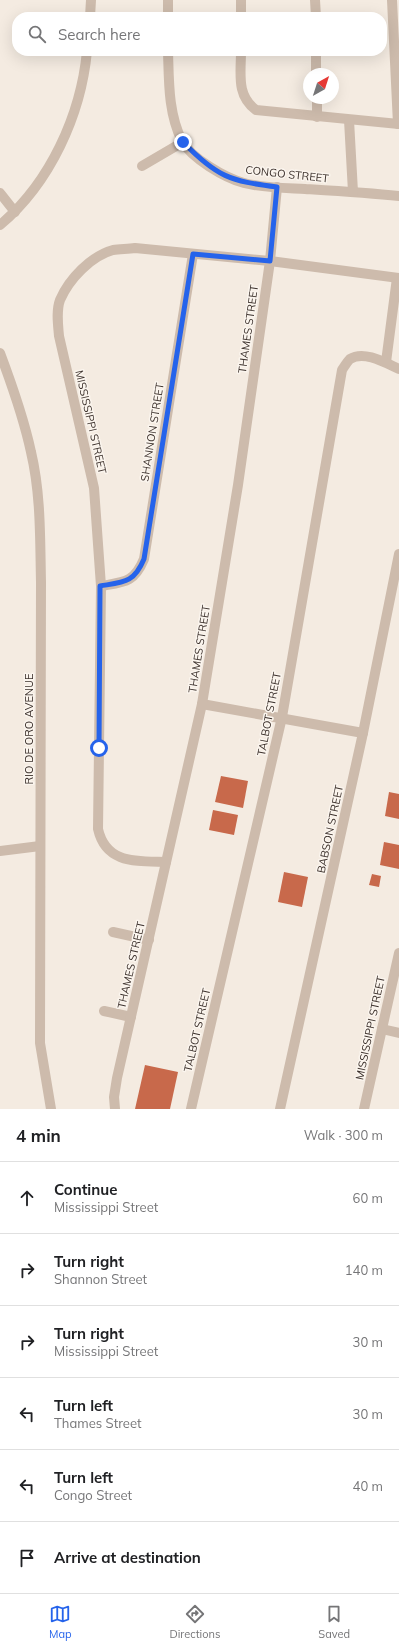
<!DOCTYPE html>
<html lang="en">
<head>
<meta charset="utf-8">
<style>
  :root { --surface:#fff; --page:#f6f6f6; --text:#202124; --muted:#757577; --line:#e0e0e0; --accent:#2563eb }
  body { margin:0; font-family:Mulish,sans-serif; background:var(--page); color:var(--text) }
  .compass { position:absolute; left:303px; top:68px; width:36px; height:36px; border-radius:50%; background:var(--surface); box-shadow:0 4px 16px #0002; rotate:39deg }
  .stop { position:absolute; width:12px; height:12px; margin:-9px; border:3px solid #2563eb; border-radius:50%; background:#fff }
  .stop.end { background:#2563eb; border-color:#fff; box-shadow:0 1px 4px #0008 }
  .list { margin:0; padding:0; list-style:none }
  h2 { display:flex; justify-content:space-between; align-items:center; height:52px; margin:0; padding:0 16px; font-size:17px }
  h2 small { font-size:13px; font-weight:400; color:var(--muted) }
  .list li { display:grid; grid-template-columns:26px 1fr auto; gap:12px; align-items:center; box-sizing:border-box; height:72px; padding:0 16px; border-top:1px solid var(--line) }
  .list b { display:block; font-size:15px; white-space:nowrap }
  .list p { margin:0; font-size:13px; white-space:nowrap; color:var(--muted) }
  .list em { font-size:13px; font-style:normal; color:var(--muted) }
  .icon { flex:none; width:22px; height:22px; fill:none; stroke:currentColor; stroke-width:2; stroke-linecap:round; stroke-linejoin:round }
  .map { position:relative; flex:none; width:399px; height:1109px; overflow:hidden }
  .search { position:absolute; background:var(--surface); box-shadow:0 4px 16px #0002; left:12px; right:12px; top:12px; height:44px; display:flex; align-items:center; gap:10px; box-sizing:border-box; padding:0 14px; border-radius:16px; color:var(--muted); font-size:15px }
  .sheet { height:484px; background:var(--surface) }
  nav { display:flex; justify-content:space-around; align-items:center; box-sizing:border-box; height:56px; border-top:1px solid var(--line); background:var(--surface); font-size:11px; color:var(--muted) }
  nav a { display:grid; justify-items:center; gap:2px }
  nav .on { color:var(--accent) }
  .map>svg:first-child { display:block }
  .building { fill:#c8694b }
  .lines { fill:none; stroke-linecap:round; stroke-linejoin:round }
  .minor { stroke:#cdbbac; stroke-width:10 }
  .tertiary { stroke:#cdbbac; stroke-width:10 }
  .route { stroke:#2563eb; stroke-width:5 }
  .labels { text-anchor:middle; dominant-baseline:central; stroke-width:3; stroke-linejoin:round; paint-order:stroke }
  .street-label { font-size:11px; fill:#3b302b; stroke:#fbf5ee }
</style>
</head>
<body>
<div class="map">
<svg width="399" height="1109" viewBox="0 0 399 1109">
  <rect width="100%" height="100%" fill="#f4ebe1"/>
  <!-- building -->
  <g class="building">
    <polygon points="221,776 248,781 243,808 215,802"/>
    <polygon points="389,792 399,794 399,819 385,816"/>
    <polygon points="213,810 238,815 234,835 209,830"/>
    <polygon points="384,842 399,845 399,869 380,865"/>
    <polygon points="284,872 308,877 302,907 278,902"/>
    <polygon points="372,874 381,876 379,887 369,885"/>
    <polygon points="145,1065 178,1072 170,1109 135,1109"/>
  </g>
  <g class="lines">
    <!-- minor -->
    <g class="minor">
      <polyline points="168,0 168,17"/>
      <polyline points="241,0 241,17"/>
      <polyline points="315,0 316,17"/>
      <polyline points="392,0 398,124"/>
      <polyline points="90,17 91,0"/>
      <path d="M168,51C169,81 168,113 182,141C191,158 225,178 244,183C263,188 285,188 305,189C336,191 368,193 399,196"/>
      <path d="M241,51C241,74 236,95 256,110L399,124"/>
      <polyline points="316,51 316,74"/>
      <polyline points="317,98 317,117"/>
      <polyline points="349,120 353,192"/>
      <polyline points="142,166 183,142"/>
      <polyline points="0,193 15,212"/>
      <path d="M0,225C50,183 81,115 87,51"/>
      <polyline points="386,362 397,278"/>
      <path d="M101,586C124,582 134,583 144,559L193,254"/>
      <polyline points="202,704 363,733"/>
      <polyline points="0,851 40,846"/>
      <path d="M166,862C136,861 106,864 98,829L101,586L94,488L59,336C58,324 56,311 60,300C69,279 91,256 113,250C120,249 128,249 135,248L270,261L399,278"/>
      <polyline points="113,932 149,940"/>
      <polyline points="104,1011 131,1017"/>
      <polyline points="382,1029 399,1033"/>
      <polyline points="115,1109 114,1097 117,1078 202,704 238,485 270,261 277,187"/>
      <path d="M191,1109L282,717L342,370C344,367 347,362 350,359C364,350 386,363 399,369"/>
      <polyline points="280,1109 363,733 399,554"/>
      <polyline points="364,1109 399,953"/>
    </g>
    <!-- tertiary -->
    <path class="tertiary" d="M0,353C12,385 24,419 31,452C41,494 40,539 41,582L40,1043L51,1109"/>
  </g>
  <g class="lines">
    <!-- route -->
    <path class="route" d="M99,748L100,586C124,582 134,583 144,559L193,254L270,261L277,187C230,181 217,177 183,142"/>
  </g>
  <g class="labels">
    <!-- street labels -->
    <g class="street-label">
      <text transform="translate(287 174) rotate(6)">CONGO STREET</text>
      <text transform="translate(248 329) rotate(-82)">THAMES STREET</text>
      <text transform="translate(91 422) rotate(77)">MISSISSIPPI STREET</text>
      <text transform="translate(152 432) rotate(-81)">SHANNON STREET</text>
      <text transform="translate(199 649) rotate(-81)">THAMES STREET</text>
      <text transform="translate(269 714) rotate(-79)">TALBOT STREET</text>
      <text transform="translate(29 729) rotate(-90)">RIO DE ORO AVENUE</text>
      <text transform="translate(330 829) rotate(-78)">BABSON STREET</text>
      <text transform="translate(131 965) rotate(-77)">THAMES STREET</text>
      <text transform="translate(370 1028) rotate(-78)">MISSISSIPPI STREET</text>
      <text transform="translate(197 1030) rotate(-77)">TALBOT STREET</text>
    </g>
  </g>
</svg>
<svg class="compass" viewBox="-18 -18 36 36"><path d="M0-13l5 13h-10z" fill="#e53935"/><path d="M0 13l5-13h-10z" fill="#757577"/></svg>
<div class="stop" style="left:99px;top:748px"></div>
<div class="stop end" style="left:183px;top:142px"></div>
<div class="search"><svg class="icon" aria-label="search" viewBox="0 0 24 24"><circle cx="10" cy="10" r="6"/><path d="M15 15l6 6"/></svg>Search here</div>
</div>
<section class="sheet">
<h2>4 min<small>Walk · 300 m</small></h2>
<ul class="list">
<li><svg class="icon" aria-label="ahead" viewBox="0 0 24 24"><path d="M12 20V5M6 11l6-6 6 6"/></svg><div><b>Continue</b><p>Mississippi Street</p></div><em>60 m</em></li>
<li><svg class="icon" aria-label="right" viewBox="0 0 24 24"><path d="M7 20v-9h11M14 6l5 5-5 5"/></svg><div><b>Turn right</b><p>Shannon Street</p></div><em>140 m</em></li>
<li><svg class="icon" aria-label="right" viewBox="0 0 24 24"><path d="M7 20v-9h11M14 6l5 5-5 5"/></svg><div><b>Turn right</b><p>Mississippi Street</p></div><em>30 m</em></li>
<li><svg class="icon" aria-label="left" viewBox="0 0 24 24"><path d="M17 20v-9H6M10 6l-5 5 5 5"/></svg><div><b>Turn left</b><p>Thames Street</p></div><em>30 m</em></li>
<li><svg class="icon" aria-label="left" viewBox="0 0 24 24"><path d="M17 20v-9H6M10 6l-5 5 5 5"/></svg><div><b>Turn left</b><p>Congo Street</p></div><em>40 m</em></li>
<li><svg class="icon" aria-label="arrive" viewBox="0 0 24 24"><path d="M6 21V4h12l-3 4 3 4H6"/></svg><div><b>Arrive at destination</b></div></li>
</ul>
</section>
<nav>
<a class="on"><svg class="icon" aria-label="map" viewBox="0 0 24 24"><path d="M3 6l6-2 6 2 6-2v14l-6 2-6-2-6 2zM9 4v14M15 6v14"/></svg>Map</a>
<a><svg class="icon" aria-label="directions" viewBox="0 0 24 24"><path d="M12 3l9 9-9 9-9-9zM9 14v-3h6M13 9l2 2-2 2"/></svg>Directions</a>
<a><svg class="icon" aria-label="saved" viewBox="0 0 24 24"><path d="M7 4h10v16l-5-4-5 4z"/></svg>Saved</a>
</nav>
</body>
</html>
